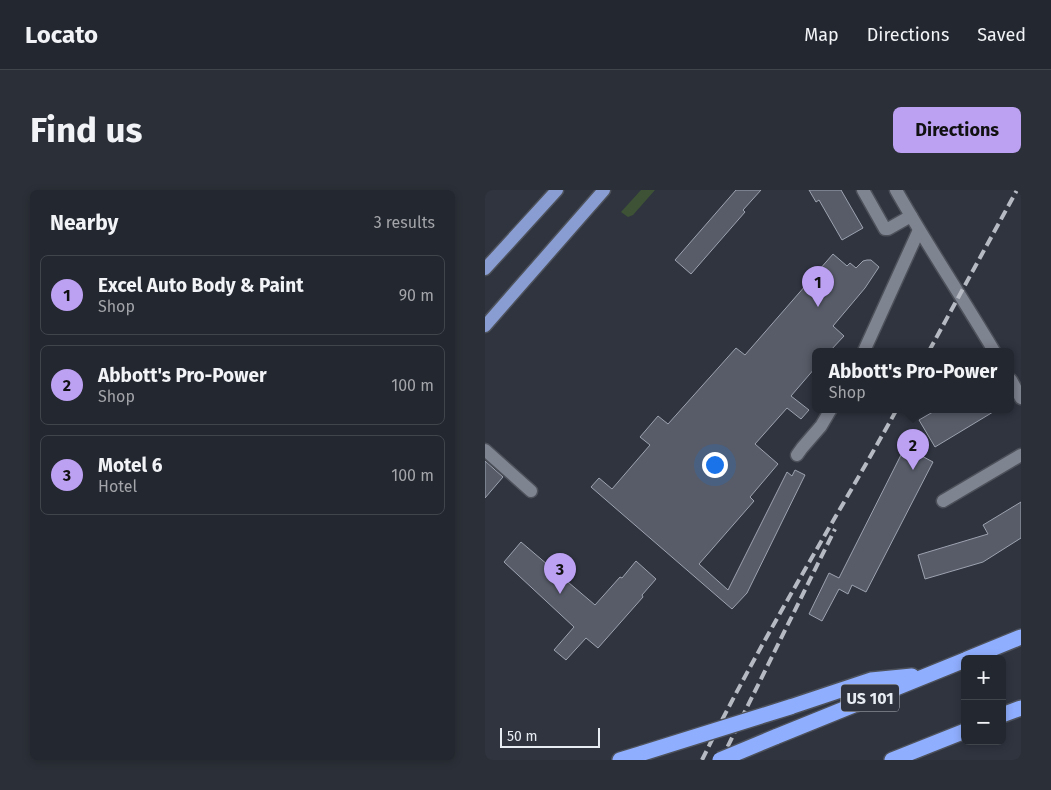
<!DOCTYPE html>
<html lang="en">
<head>
<meta charset="utf-8">
<style>
  :root { --surface:#23272f; --page:#2b2f37; --text:#f1f3f6; --muted:#a3a5aa; --line:#40444b; --accent:#bca0f2 }
  body { margin:0; font-family:"Fira Sans",sans-serif; background:var(--page); color:var(--text) }
  .controls { position:absolute; right:15px; bottom:15px; display:grid; overflow:hidden; border-radius:8px; box-shadow:0 2px 8px #0003 }
  .controls button { width:45px; height:45px; display:grid; place-items:center; padding:0; border:0; border-bottom:1px solid var(--line); background:var(--surface); color:var(--text); font:25px sans-serif }
  .scale { position:absolute; left:15px; bottom:12px; width:100px; box-sizing:border-box; padding-left:5px; border:2px solid #e7ebf2; border-top:0; font-size:14px; line-height:18px; white-space:nowrap; color:#e7ebf2; -webkit-text-stroke:4px #2f343f; paint-order:stroke }
  .you { position:absolute; left:229px; top:274px; width:18px; height:18px; margin:-12px; border:4px solid #fff; border-radius:50%; background:#1a73e8; box-shadow:0 0 0 8px #1a73e833 }
  .badge { display:grid; place-items:center; width:32px; height:32px; border-radius:50%; background:var(--accent); color:#111; font-size:16px; font-weight:700 }
  .pin { position:absolute; translate:-50% -41px; filter:drop-shadow(0 1px 2px #0008) }
  .pin::after { content:''; position:absolute; top:26px; width:18px; height:15px; background:inherit; clip-path:polygon(0 0,100% 0,50% 100%) }
  .popup { position:absolute; left:327px; top:158px; width:202px; height:65px; box-sizing:border-box; display:grid; place-content:center; border-radius:8px; background:var(--surface); filter:drop-shadow(0 1px 4px #0005); font-size:16px; white-space:nowrap; color:var(--muted) }
  .popup b { font-size:19px; color:var(--text) }
  .popup::after { content:''; position:absolute; left:50%; top:100%; margin-left:-10px; border:10px solid transparent; border-top-color:var(--surface) }
  .list { margin:0; padding:0; list-style:none }
  h2 { display:flex; justify-content:space-between; align-items:center; height:65px; margin:0; padding:0 20px; font-size:21px }
  h2 small { font-size:16px; font-weight:400; color:var(--muted) }
  .list li { display:grid; grid-template-columns:32px 1fr auto; gap:15px; align-items:center; box-sizing:border-box; height:80px; margin:0 10px 10px; padding:0 10px; border:1px solid var(--line); border-radius:8px }
  .list b { display:block; font-size:19px; white-space:nowrap }
  .list p { margin:0; font-size:16px; white-space:nowrap; color:var(--muted) }
  .list em { font-size:16px; font-style:normal; color:var(--muted) }
  .map { position:relative; flex:none; width:536px; height:570px; overflow:hidden; border-radius:8px }
  header { display:flex; align-items:center; gap:30px; box-sizing:border-box; height:70px; padding:0 25px; background:var(--surface); border-bottom:1px solid var(--line) }
  header strong { font-size:24px }
  nav { display:flex; gap:28px; margin-inline-start:auto; font-size:18px }
  .intro { display:flex; align-items:center; justify-content:space-between; box-sizing:border-box; height:120px; padding:0 30px }
  h1 { margin:0; font-size:35px }
  .button { padding:12px 22px; border-radius:8px; background:var(--accent); color:#111; font-size:18px; font-weight:700 }
  main { display:flex; gap:30px; padding:0 30px }
  aside { flex:1; background:var(--surface); border-radius:8px; box-shadow:0 2px 8px #0003 }
  .map>svg:first-child { display:block }
  .green { fill:#3e5336 }
  .building { fill:#575c68; stroke:#9ea3b1 }
  .lines { fill:none; stroke-linecap:round; stroke-linejoin:round }
  .minor-casing { stroke:#4d515a; stroke-width:15 }
  .major-casing { stroke:#4d515a; stroke-width:15 }
  .highway-casing { stroke:#4d515a; stroke-width:18 }
  .minor { stroke:#7f8491; stroke-width:12 }
  .major { stroke:#899dd2; stroke-width:12 }
  .highway { stroke:#8faefe; stroke-width:15 }
  .rail { stroke:#b6bac2; stroke-width:4; stroke-dasharray:10 5; stroke-linecap:butt }
  .highway-bridge-casing { stroke:#4d515a; stroke-width:18; stroke-linecap:butt }
  .highway-bridge { stroke:#8faefe; stroke-width:15 }
  .labels { text-anchor:middle; dominant-baseline:central; stroke-width:4; stroke-linejoin:round; paint-order:stroke }
  .shield { fill:#2f343f; stroke:#b0b4bc; stroke-width:1 }
  .shield-label { font-size:16px; font-weight:bold; fill:#e7ebf2 }
</style>
</head>
<body>
<header>
<strong>Locato</strong>
<nav><a>Map</a><a>Directions</a><a>Saved</a></nav>
</header>
<div class="intro"><h1>Find us</h1><a class="button">Directions</a></div>
<main>
<aside>
<h2>Nearby<small>3 results</small></h2>
<ul class="list">
<li><span class="badge">1</span><div><b>Excel Auto Body &amp; Paint</b><p>Shop</p></div><em>90 m</em></li>
<li><span class="badge">2</span><div><b>Abbott's Pro-Power</b><p>Shop</p></div><em>100 m</em></li>
<li><span class="badge">3</span><div><b>Motel 6</b><p>Hotel</p></div><em>100 m</em></li>
</ul>
</aside>
<div class="map">
<svg width="536" height="570" viewBox="0 0 536 570">
  <rect width="100%" height="100%" fill="#2f343f"/>
  <!-- green -->
  <polygon class="green" points="156,0 170,0 148,25 143,27 136,22"/>
  <!-- building -->
  <g class="building">
    <polygon points="251,0 276,0 258,20 260,22 206,84 190,70"/>
    <polygon points="324,0 356,0 378,38 357,50 334,10 331,12"/>
    <polygon points="348,64 362,76 365,73 371,78 378,71 382,70 386,70 394,77 380,98 348,136 359,146 345,161 330,161 330,178 306,206 324,220 316,229 302,218 270,254 293,274 265,307 269,311 214,374 243,400 302,282 307,286 310,280 320,285 262,403 247,419 106,297 114,288 127,299 165,255 155,247 173,226 183,234 251,158 260,165"/>
    <polygon points="453,219 513,219 450,257 434,230"/>
    <polygon points="420,257 448,272 381,402 367,395 363,404 354,399 337,431 324,424 344,383 354,388"/>
    <polygon points="0,271 18,287 0,308"/>
    <polygon points="536,312 536,348 498,372 440,389 433,365 503,344 498,335"/>
    <polygon points="36,352 110,415 135,387 137,388 151,371 171,389 157,405 158,407 113,458 101,448 81,470 69,460 89,437 19,372"/>
  </g>
  <g class="lines">
    <defs>
      <g id="minor">
        <polyline points="378,0 400,39 403,39 426,26"/>
        <path d="M411,0C442,55 477,107 509,161"/>
        <polyline points="379,161 434,40"/>
        <polyline points="526,190 536,208"/>
        <polyline points="0,260 46,301"/>
        <polyline points="312,265 317,258 336,236 346,219"/>
        <polyline points="458,311 536,265"/>
      </g>
      <g id="major">
        <polyline points="0,79 72,0"/>
        <polyline points="0,136 119,0"/>
      </g>
      <g id="highway">
        <polyline points="482,469 536,447"/>
        <polyline points="305,517 386,490 427,486"/>
        <polyline points="517,525 536,518"/>
        <polyline points="290,547 480,470"/>
        <polyline points="135,570 158,563"/>
        <polyline points="407,570 480,541"/>
      </g>
    </defs>
    <!-- minor casing -->
    <use href="#minor" class="minor-casing"/>
    <!-- major casing -->
    <use href="#major" class="major-casing"/>
    <!-- highway casing -->
    <use href="#highway" class="highway-casing"/>
    <!-- minor -->
    <use href="#minor" class="minor"/>
    <!-- major -->
    <use href="#major" class="major"/>
    <!-- highway -->
    <use href="#highway" class="highway"/>
    <!-- rail -->
    <g class="rail">
      <polyline points="444,161 532,0"/>
      <path d="M217,570C276,449 347,336 412,219"/>
      <polyline points="236,570 350,339"/>
    </g>
    <defs>
      <g id="highway-bridge">
        <polyline points="158,563 305,517"/>
        <polyline points="235,570 290,547"/>
      </g>
    </defs>
    <!-- highway-bridge casing -->
    <use href="#highway-bridge" class="highway-bridge-casing"/>
    <!-- highway-bridge -->
    <use href="#highway-bridge" class="highway-bridge"/>
  </g>
  <g class="labels">
    <!-- shield labels -->
    <rect class="shield" x="356" y="494.5" width="58" height="27" rx="4"/>
    <g class="shield-label">
      <text x="385" y="508">US 101</text>
    </g>
  </g>
</svg>
<div class="controls">
<button>+</button>
<button>−</button>
</div>
<div class="scale">50 m</div>
<div class="you"></div>
<div class="pin badge" style="left:333px;top:117px">1</div>
<div class="pin badge" style="left:428px;top:280px">2</div>
<div class="popup"><b>Abbott's Pro-Power</b>Shop</div>
<div class="pin badge" style="left:75px;top:404px">3</div>
</div>
</main>
</body>
</html>
